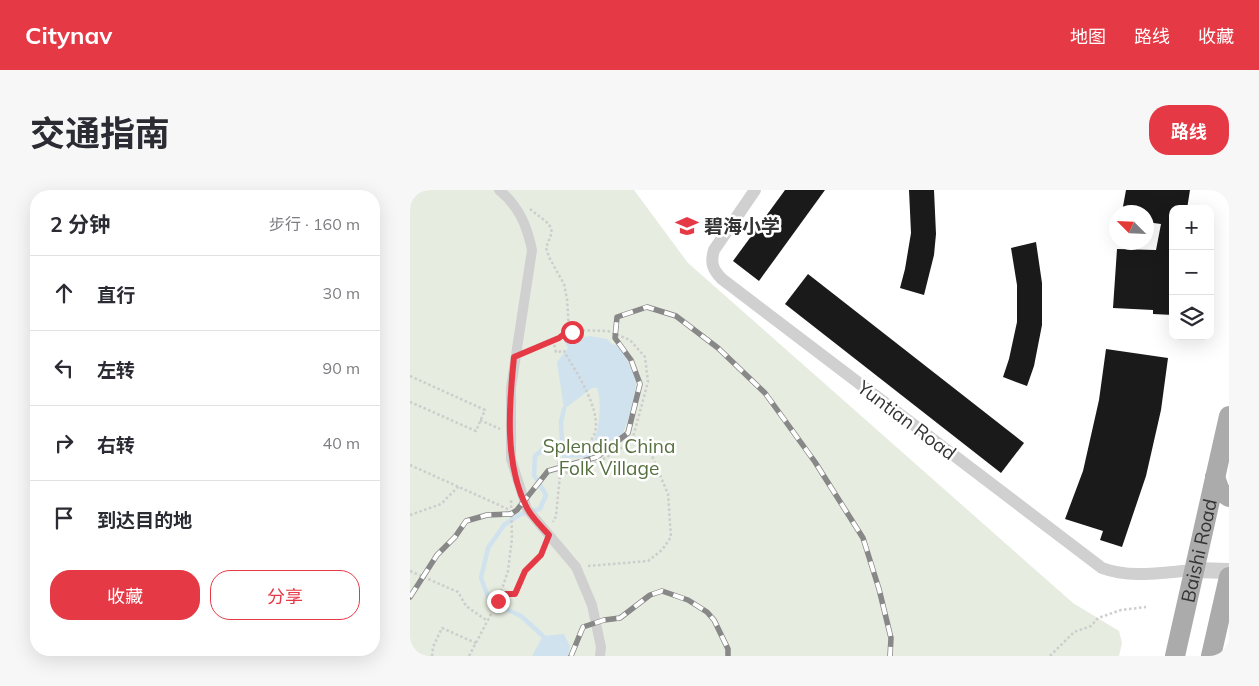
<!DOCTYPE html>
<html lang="zh">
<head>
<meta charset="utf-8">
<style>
  :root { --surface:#fff; --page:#f7f7f7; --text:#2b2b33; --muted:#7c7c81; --line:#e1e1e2; --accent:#e63946 }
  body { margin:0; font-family:Mulish,"Noto Sans SC",sans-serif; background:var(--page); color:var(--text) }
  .controls { position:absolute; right:15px; top:15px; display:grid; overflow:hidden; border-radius:10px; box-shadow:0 5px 20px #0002 }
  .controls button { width:45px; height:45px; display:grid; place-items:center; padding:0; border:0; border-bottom:1px solid var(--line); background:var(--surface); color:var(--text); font:25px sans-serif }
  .compass { position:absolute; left:699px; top:15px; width:45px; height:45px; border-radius:50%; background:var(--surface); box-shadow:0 5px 20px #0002; rotate:294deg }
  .stop { position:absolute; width:15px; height:15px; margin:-11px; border:4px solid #e63946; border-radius:50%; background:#fff }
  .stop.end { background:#e63946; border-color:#fff; box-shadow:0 1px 5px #0008 }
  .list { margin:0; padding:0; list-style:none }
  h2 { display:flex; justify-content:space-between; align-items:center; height:65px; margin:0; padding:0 20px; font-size:21px }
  h2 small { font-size:16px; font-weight:400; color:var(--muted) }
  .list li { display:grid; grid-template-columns:32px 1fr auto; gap:15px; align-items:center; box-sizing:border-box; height:75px; padding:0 20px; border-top:1px solid var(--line) }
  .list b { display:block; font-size:19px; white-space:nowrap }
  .list em { font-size:16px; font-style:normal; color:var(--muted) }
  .actions { display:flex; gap:10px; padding:15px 20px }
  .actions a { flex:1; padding:11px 0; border:1px solid var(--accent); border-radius:20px; text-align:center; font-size:18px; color:var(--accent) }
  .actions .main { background:var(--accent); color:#fff }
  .icon { flex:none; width:28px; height:28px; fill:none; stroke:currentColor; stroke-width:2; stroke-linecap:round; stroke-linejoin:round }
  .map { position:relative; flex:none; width:819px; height:466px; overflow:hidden; border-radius:20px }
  header { display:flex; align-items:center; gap:30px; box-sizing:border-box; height:70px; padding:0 25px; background:var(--accent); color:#fff }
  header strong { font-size:24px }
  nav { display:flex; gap:28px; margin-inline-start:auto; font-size:18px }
  .intro { display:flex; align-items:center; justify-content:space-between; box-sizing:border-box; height:120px; padding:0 30px }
  h1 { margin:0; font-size:35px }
  .button { padding:12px 22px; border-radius:20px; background:var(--accent); color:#fff; font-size:18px; font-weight:700 }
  main { display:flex; gap:30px; padding:0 30px }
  aside { flex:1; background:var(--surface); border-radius:20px; box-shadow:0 5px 20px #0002 }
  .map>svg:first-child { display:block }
  .green { fill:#e6ecdf }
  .water { fill:#cfe2ee }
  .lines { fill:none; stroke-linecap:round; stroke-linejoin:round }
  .stream { stroke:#cfe2ee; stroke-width:4.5 }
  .building { fill:#1a1a1a }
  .path { stroke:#cdcdcd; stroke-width:2.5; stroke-dasharray:2.5 2.5; stroke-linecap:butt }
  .pedestrian { stroke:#d0d0d0; stroke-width:10 }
  .minor { stroke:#d0d0d0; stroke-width:12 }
  .tertiary { stroke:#d0d0d0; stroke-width:16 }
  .primary { stroke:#ababab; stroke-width:20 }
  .rail-casing { stroke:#888; stroke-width:5.5 }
  .rail { stroke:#fff; stroke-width:4; stroke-dasharray:11; stroke-linecap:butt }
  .route { stroke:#e63946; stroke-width:6 }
  .labels { text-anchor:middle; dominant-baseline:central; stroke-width:5; stroke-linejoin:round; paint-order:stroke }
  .poi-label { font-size:19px; font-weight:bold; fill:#333; stroke:#fff; text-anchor:start }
  .street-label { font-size:19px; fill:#333; stroke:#fff }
  .park-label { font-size:19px; fill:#56703f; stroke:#fff }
</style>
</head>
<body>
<header>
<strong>Citynav</strong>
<nav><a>地图</a><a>路线</a><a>收藏</a></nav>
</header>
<div class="intro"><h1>交通指南</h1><a class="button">路线</a></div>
<main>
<aside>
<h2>2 分钟<small>步行 · 160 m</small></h2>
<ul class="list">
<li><svg class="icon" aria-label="ahead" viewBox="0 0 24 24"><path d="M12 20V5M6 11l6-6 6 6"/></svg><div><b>直行</b></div><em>30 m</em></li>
<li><svg class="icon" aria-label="left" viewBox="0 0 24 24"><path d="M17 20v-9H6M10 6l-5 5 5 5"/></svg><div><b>左转</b></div><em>90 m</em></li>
<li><svg class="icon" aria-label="right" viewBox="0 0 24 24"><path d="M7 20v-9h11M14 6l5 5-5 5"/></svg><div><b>右转</b></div><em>40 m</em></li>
<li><svg class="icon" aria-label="arrive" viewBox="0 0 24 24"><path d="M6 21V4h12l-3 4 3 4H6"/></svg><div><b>到达目的地</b></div></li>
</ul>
<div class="actions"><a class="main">收藏</a><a>分享</a></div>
</aside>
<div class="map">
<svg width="819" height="466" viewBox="0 0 819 466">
  <rect width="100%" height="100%" fill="#fff"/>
  <!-- green -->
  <polygon class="green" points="0,0 224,0 278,73 663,413 709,441 712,453 709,466 0,466"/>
  <!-- water -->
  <g class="water">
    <path d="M180,146L197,149L203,155L208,154L227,189L222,216L213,244L183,267L152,268V262C161,261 173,261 180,256C190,247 192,210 187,198H182L154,219L147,172L158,158L154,151Z"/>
    <polygon points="154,444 160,456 158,466 122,466 133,446"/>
  </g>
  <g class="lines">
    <!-- stream -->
    <g class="stream">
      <polyline points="152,253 151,232 154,219"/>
      <polyline points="133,446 111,426 80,412 71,388 78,358 94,335 111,324 130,319 136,305 124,285 125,266 138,255 152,253 152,262"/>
    </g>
  </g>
  <!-- building -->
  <g class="building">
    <polygon points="375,0 415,0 349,91 323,71"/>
    <polygon points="499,0 524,0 526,44 524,65 514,105 490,98 495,79 501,43"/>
    <polygon points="716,0 780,0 777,19 763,19 763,125 743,124 743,120 703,118 707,59 746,60 751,34 736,32 736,22 712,22"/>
    <polygon points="626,52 632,93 632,135 624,176 617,196 593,187 599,169 607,132 607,95 601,58"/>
    <polygon points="398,84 614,253 591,283 375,114"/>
    <polygon points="696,159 758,168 751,220 736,286 712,357 690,350 693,341 655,329 673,281 689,210"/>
  </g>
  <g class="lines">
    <!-- path -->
    <g class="path">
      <polyline points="120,19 139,34 142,42 136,58 140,69 154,94 157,109 159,140"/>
      <path d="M143,150L146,162L154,161C165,181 203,234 177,254C170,260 156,257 147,261L150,285"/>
      <polyline points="118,161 149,148 159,140 198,141 220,150 235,167 238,192 222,251 192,270 150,285 146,326 143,332"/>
      <polyline points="0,186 75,220 66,241 0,212"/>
      <polyline points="70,230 90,239"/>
      <polyline points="0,275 100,320"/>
      <polyline points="0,325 31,314 49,296"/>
      <polyline points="178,376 238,371 252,360 261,347 258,304 242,266 222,251"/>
      <polyline points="0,381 48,402 56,416 76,430"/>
      <polyline points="88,411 98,381 102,348 101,308"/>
      <polyline points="22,466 23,457 32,438 66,453"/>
      <polyline points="59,466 88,411 96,404 105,404 115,381 131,365 135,356"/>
      <polyline points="640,466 664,442 681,436 688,428 711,420 736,417"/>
    </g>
    <!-- pedestrian -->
    <path class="pedestrian" d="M89,0C109,16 117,36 122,60L101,198V269L117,319L166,377L182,415L191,457L190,466"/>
    <!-- minor -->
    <path class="minor" d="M345,0L304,60C300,73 303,80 312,89L692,378C721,389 755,382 785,380"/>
    <!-- tertiary -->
    <polyline class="tertiary" points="785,380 819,381"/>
    <!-- primary -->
    <g class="primary">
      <polyline points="805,287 810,301 819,307"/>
      <path id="s1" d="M765,466L819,226"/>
      <polyline points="801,466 819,387"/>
    </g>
    <defs>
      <g id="rail">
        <polyline points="0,407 27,365 45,347 56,331 77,325 101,324 107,320 138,281 187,267 218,243 230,194 221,170 205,148 207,127 237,117 266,126 308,158 355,203 405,272 453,348 469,399 481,448 480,466"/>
        <polyline points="161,466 173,437 194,430 210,428 240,405 252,401 278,410 297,422 304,430 318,459 318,466"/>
      </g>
    </defs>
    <!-- rail casing -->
    <use href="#rail" class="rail-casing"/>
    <!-- rail -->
    <use href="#rail" class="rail"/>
  </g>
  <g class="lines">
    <!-- route -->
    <path class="route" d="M88,411L96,404H105L115,381L131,365L139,345C132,337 122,328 117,318C94,274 99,215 104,167L149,148L159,140L162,142"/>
  </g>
  <!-- icons -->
  <defs>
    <symbol id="school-bare" viewBox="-9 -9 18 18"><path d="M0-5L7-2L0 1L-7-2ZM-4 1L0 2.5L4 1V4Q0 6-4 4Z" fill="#e63946" stroke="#fff" stroke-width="2.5" paint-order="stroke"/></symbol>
  </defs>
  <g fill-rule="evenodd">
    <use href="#school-bare" x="261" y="20" width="32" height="32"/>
  </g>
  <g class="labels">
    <!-- poi labels -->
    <g class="poi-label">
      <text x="294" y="36">碧海小学</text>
    </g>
    <!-- street labels -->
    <g class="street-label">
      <text transform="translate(497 230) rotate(37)">Yuntian Road</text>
      <text stroke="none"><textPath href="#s1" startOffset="108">Baishi Road</textPath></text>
    </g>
    <!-- park labels -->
    <g class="park-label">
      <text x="199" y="256">Splendid China<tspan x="199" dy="22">Folk Village</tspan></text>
    </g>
  </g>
</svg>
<div class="controls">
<button>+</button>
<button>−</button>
<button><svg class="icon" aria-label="layers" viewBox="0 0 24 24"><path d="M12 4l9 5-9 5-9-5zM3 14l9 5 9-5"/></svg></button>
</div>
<svg class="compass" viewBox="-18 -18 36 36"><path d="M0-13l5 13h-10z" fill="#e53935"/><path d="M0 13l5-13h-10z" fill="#7c7c81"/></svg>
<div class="stop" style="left:162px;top:142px"></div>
<div class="stop end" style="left:88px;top:411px"></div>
</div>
</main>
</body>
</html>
